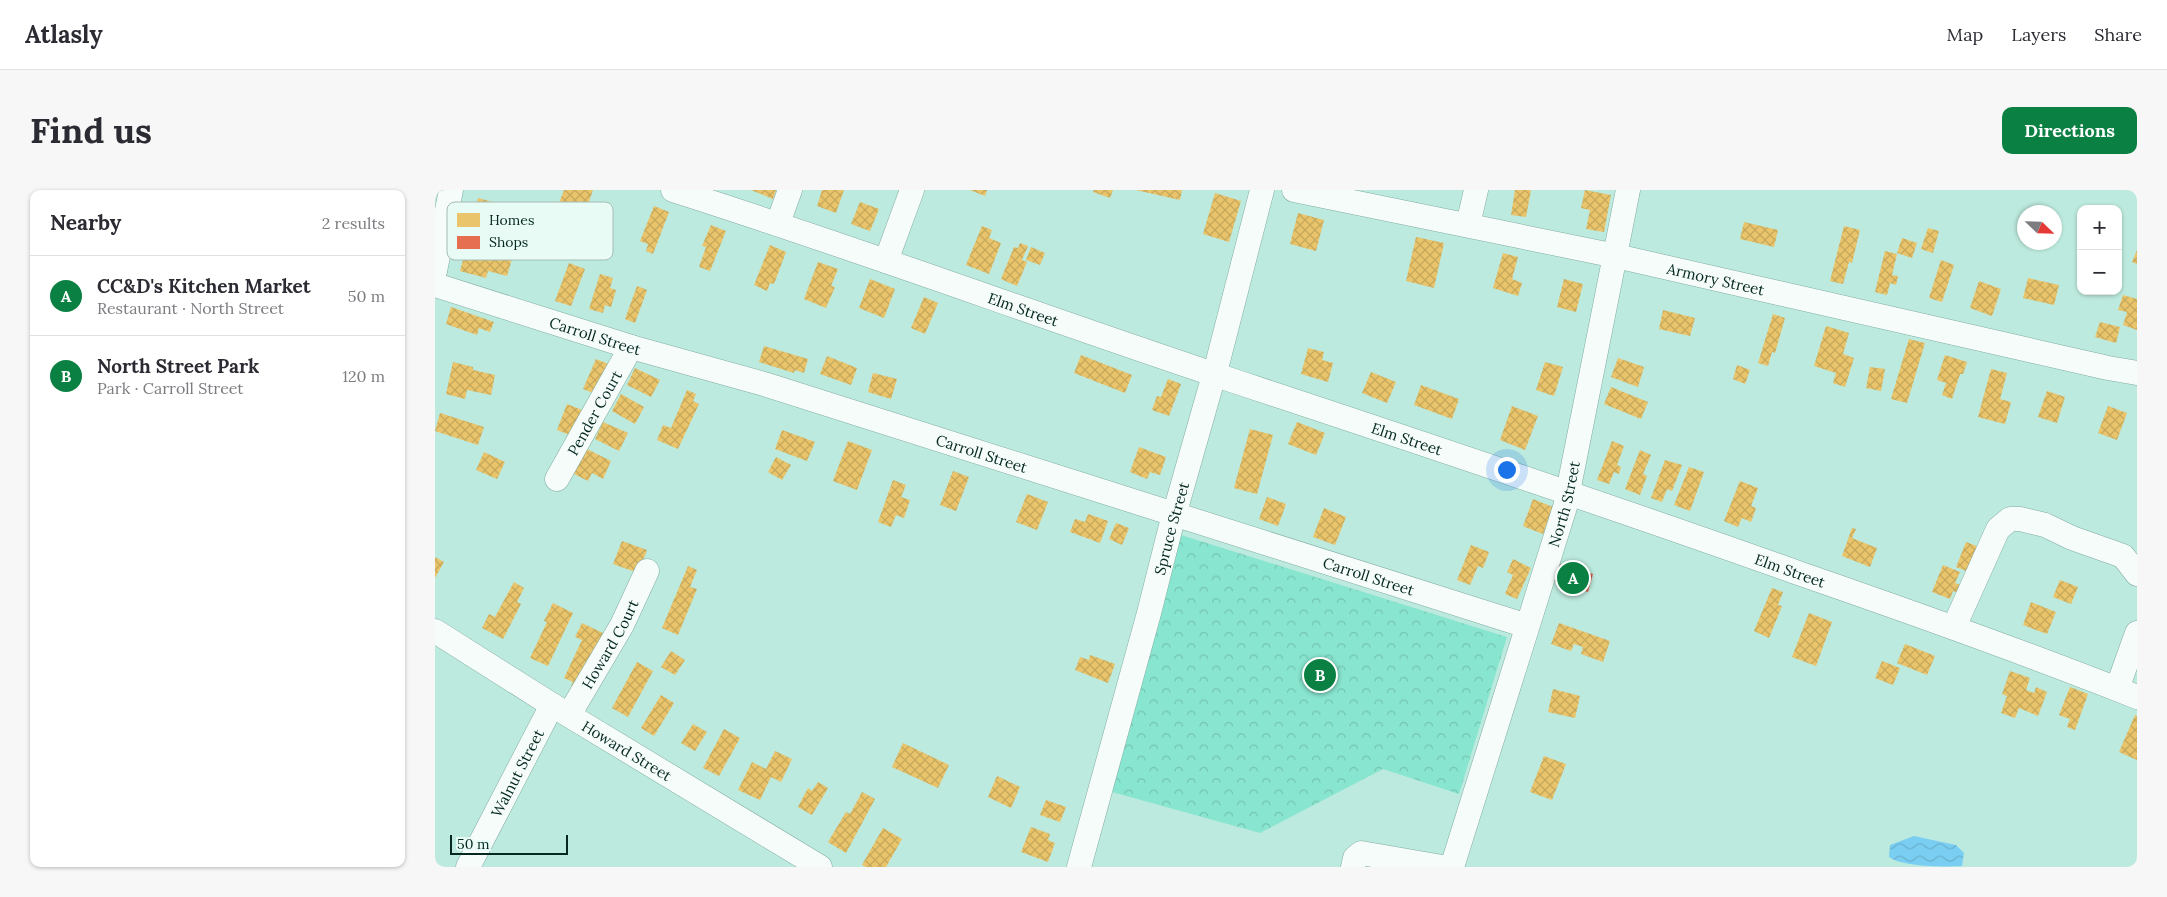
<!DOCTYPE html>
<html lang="en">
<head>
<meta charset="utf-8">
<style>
  :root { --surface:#fff; --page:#f7f7f7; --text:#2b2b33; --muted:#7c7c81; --line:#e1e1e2; --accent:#0b8043 }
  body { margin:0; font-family:Lora,serif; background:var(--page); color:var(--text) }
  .controls { position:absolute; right:15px; top:15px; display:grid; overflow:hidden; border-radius:10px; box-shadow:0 1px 4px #0004 }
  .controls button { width:45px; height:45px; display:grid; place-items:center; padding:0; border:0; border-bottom:1px solid var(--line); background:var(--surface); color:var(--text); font:25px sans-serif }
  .compass { position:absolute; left:1582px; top:15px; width:45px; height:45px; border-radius:50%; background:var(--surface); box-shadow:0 1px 4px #0004; rotate:113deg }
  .scale { position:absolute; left:15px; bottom:12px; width:118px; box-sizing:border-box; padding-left:5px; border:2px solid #052921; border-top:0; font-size:14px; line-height:18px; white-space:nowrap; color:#052921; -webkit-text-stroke:4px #e8fbf5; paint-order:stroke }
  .you { position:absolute; left:1071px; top:279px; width:18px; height:18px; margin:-12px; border:4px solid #fff; border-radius:50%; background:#1a73e8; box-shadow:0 0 0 8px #1a73e833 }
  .badge { display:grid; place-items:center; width:32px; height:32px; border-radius:50%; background:var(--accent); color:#fff; font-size:16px; font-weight:700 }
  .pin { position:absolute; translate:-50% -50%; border:2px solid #fff; box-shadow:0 1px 5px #0006 }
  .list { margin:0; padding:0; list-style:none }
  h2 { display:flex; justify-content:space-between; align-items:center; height:65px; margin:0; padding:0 20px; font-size:21px }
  h2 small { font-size:16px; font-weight:400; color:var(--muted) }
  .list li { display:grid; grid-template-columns:32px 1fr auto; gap:15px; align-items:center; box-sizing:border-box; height:80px; padding:0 20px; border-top:1px solid var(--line) }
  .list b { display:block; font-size:19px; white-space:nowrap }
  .list p { margin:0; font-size:16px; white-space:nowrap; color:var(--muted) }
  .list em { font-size:16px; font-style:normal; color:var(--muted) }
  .map { position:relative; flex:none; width:1702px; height:677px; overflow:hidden; border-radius:10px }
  header { display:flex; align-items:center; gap:30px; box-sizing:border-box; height:70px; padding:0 25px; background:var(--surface); border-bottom:1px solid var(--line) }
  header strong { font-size:24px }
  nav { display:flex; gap:28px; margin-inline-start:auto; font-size:18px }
  .intro { display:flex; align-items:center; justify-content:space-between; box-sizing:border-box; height:120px; padding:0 30px }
  h1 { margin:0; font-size:35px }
  .button { padding:12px 22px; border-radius:10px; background:var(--accent); color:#fff; font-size:18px; font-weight:700 }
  main { display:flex; gap:30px; padding:0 30px }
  aside { flex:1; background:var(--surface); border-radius:10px; box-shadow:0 1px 4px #0004 }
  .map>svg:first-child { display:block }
  .park { fill:url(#park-crowns) }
  .water { fill:url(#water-waves) }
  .homes { fill:url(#homes-cross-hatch) }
  .shops { fill:url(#shops-cross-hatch) }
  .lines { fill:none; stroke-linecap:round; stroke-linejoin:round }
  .minor-casing { stroke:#82aca2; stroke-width:25 }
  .minor { stroke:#f5fcfa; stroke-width:24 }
  .labels { text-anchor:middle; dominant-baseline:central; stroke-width:5; stroke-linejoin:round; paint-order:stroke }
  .street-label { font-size:15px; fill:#052921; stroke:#e8fbf5 }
  .key { fill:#e8fbf5; stroke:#a4bcb5; stroke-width:1 }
  .key-label { font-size:14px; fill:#052921 }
</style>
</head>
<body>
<header>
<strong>Atlasly</strong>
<nav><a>Map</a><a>Layers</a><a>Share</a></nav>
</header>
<div class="intro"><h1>Find us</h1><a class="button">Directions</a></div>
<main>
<aside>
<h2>Nearby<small>2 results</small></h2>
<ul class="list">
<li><span class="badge">A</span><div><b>CC&amp;D's Kitchen Market</b><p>Restaurant · North Street</p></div><em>50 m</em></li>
<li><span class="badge">B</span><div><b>North Street Park</b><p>Park · Carroll Street</p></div><em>120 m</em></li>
</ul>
</aside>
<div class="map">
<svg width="1702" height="677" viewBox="0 0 1702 677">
  <defs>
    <pattern id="park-crowns" width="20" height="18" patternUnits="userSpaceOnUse" patternTransform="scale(1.25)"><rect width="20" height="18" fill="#88e5cf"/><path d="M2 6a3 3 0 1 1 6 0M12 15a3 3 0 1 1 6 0" fill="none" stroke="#74c4b1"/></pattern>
    <pattern id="water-waves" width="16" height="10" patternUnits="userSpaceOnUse" patternTransform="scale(1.25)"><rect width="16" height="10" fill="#7acef2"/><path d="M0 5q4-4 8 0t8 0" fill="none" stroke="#68b1cf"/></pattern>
    <pattern id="homes-cross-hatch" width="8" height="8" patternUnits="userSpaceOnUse" patternTransform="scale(1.25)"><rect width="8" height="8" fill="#e9c46a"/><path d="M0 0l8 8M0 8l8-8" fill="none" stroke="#c6a85c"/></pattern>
    <pattern id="shops-cross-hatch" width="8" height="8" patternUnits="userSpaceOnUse" patternTransform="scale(1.25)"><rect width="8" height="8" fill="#e76f51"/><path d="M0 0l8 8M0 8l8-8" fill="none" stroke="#b95b43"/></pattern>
  </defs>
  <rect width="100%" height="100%" fill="#bdeade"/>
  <!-- park -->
  <polygon class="park" points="746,345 1072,447 1024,604 948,579 825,643 677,602"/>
  <!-- water -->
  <path class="water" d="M1479,646L1521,655L1529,663L1527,676C1510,677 1467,677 1454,667L1455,655Z"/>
  <!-- homes -->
  <g class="homes">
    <polygon points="129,0 158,0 148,29 136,24 138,16 133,14 129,26 120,23"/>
    <polygon points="316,0 341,0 338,9"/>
    <polygon points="387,0 409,0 401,23 382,16"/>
    <polygon points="535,0 552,0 550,6"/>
    <polygon points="659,0 678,0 675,8 658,2"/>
    <polygon points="701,0 747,0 745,10"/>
    <polygon points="1080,0 1096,0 1091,27 1076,25"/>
    <polygon points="1150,0 1176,5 1169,42 1151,39 1155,20 1146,18"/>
    <polygon points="780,3 806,11 794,52 768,44"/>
    <polygon points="43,8 83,19 76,46 36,36"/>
    <polygon points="425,12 444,19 435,41 416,34"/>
    <polygon points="219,16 234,22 218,64 211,61 213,54 205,51"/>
    <polygon points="863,23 889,30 881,61 855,54"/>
    <polygon points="1309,32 1343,40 1339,57 1305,49"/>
    <polygon points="276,35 291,41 275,81 264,77 271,57 267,56"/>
    <polygon points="547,36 557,40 554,48 566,53 554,84 531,75"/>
    <polygon points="1409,36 1425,40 1417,73 1414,72 1408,94 1395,91"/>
    <polygon points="1493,38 1504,41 1498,63 1486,59"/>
    <polygon points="981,47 1009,53 999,98 971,91"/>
    <polygon points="1467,48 1482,53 1477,68 1462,63"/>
    <polygon points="585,53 593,56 587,70 592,72 582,96 566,89 579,57 583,58"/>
    <polygon points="335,55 351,62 339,94 335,93 332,101 319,95"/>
    <polygon points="596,57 610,63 605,75 591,70"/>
    <polygon points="31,59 59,66 60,61 78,65 72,86 53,81 51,88 25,81"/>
    <polygon points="1702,60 1702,74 1697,72"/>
    <polygon points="1450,61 1462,64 1457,85 1463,86 1461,95 1455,93 1452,105 1440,102"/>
    <polygon points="1068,63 1083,67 1077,89 1087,93 1083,106 1058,98"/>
    <polygon points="1506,70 1519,75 1507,112 1494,108"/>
    <polygon points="383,72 403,79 396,96 400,97 391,118 369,109"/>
    <polygon points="134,73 150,79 136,116 120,111"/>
    <polygon points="165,84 178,88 175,98 181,100 176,117 170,115 168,123 154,119"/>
    <polygon points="1593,88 1624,95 1619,115 1588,108"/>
    <polygon points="435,89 460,99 449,128 424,118"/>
    <polygon points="1129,89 1148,94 1141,122 1122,117"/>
    <polygon points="1544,91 1566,99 1557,126 1535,118"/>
    <polygon points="202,96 212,100 200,133 190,129"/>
    <polygon points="1688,105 1702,109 1702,140 1688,135 1692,122 1683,120"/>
    <polygon points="489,107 503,113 490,144 476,138"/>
    <polygon points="16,117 59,132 55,142 44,138 42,145 11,134"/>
    <polygon points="1228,120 1260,128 1255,146 1224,139"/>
    <polygon points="1338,124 1350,128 1340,163 1337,162 1333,176 1323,173"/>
    <polygon points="1665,132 1685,137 1681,153 1660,147"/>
    <polygon points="1391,136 1414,143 1408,164 1419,168 1410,197 1398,193 1401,183 1379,176"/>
    <polygon points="1474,149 1490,153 1472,213 1456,209"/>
    <polygon points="329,156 373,169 369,183 360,180 359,183 324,172"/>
    <polygon points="873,158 889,162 887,170 898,173 893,192 866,184"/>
    <polygon points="646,165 697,185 690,203 639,183"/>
    <polygon points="1510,165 1532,172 1528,184 1525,184 1517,209 1507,205 1511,193 1502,190"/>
    <polygon points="392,166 422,178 416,195 385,184"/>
    <polygon points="1183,168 1209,177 1203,197 1176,187"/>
    <polygon points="161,169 176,175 163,205 148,199"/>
    <polygon points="18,172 38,177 38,180 60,185 56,205 32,200 30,209 11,204"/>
    <polygon points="1110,172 1128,177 1119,206 1101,200"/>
    <polygon points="1302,175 1315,180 1310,194 1298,189"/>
    <polygon points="1435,177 1450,179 1446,201 1431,198"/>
    <polygon points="200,178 225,190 216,207 192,195"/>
    <polygon points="1556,179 1572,183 1565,209 1576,212 1570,234 1543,227"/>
    <polygon points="936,182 961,192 952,213 927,203"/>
    <polygon points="438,183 462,189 456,209 433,202"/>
    <polygon points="733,189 746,194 734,226 717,220 722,206 726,207"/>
    <polygon points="986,195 1024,209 1017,229 979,215"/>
    <polygon points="1176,197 1213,212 1206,229 1169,214"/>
    <polygon points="252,200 261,204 258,211 264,214 243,259 222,250 228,235 236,238"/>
    <polygon points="1612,201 1630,207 1622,233 1603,227"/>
    <polygon points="186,204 209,217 200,234 177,221"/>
    <polygon points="132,214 152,222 142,248 122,240"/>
    <polygon points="1077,216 1103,226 1090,260 1065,250"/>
    <polygon points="1673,216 1692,223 1682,250 1663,243"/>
    <polygon points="5,223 49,237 43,255 0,241"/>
    <polygon points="168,232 193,243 184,261 160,249"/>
    <polygon points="862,232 890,243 881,265 853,254"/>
    <polygon points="815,239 838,245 822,304 799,298"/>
    <polygon points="347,240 380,252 372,271 340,259"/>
    <polygon points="413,251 437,260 422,300 398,291"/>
    <polygon points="1177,251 1189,256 1182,275 1186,277 1184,284 1179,282 1174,294 1162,290"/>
    <polygon points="704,257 731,267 725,285 715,282 712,289 695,282"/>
    <polygon points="150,258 176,271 168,289 157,283 153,291 137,283"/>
    <polygon points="1205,260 1216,265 1208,284 1212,286 1205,305 1190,299"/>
    <polygon points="49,262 70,272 62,289 41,280"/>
    <polygon points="341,267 356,275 347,290 333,282"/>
    <polygon points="1230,270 1247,275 1237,301 1232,299 1227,312 1216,308"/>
    <polygon points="1254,277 1269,282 1255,321 1239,315"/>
    <polygon points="518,281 534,287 521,321 505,315"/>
    <polygon points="458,290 471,295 466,307 475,310 469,328 461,325 456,337 443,332"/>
    <polygon points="1305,291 1323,298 1316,316 1321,318 1316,332 1307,328 1303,337 1289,331"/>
    <polygon points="592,304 613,312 602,340 581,332"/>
    <polygon points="832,307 851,314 843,336 824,329"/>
    <polygon points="1098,309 1118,317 1108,344 1088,336"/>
    <polygon points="889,318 911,327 900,355 878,347"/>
    <polygon points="653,324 673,331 665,353 635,342 640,329 650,332"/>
    <polygon points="681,333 694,338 687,355 674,349"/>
    <polygon points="1417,338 1421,339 1417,348 1442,358 1435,377 1407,366"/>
    <polygon points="187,351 212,360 203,383 178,374"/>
    <polygon points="1531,352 1547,358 1539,384 1521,377"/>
    <polygon points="1036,355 1054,362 1048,378 1043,376 1035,395 1022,390"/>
    <polygon points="0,367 9,372 0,388"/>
    <polygon points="1078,369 1096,378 1082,409 1070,404 1078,385 1072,382"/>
    <polygon points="1508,375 1525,382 1520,393 1526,395 1523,403 1518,401 1515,409 1497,402"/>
    <polygon points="253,376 262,380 255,397 262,399 243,445 227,438"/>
    <polygon points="1625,390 1643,397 1636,414 1618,407"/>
    <polygon points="79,392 89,398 82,412 86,414 68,449 47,438 54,424 60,427"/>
    <polygon points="1337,398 1348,402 1343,415 1347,416 1334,448 1319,441"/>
    <polygon points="1596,412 1621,422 1612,444 1588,435"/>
    <polygon points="118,413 138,423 113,476 95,468 112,432 109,431"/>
    <polygon points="1374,423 1397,432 1381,476 1357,467"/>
    <polygon points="147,433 168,443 153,474 147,501 136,496 138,492 129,488 147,450 140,447"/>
    <polygon points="1124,433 1175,451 1168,472 1146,464 1148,457 1139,454 1136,461 1116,454"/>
    <polygon points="1470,454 1500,466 1492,485 1462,473"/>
    <polygon points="236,461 250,470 240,485 226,477"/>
    <polygon points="655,465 680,474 673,493 640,480 645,467 654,470"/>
    <polygon points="1447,471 1465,478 1458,495 1440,488"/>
    <polygon points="202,472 218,481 193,527 177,518"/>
    <polygon points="1575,481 1595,488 1591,500 1599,503 1601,497 1612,502 1603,526 1584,518 1580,528 1566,523 1572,506 1567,504"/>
    <polygon points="1635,497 1653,504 1640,540 1632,537 1635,529 1624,525"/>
    <polygon points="1118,499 1145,506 1140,528 1113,522"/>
    <polygon points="226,505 239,513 219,546 206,538"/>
    <polygon points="1700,525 1702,526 1702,570 1684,562"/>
    <polygon points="258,534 272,542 260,561 246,553"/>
    <polygon points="289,539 305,548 284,586 268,578"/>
    <polygon points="468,553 514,575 503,598 457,577"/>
    <polygon points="340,561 357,569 346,592 336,587 325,610 303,600 317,572 331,579"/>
    <polygon points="1109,566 1131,574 1117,610 1095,602"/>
    <polygon points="562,586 585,597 576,618 553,607"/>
    <polygon points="383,592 393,598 377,625 363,617 373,598 377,601"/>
    <polygon points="427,602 440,609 411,663 393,652 411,622 415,624"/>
    <polygon points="611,610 631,617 625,632 605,625"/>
    <polygon points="596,637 615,644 613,650 620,653 613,672 586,662"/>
    <polygon points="448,638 467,649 451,677 431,677 427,675"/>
  </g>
  <!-- shops -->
  <polygon class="shops" points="1124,374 1158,384 1153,402 1118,391"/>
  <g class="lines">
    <defs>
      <g id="minor">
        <path id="s1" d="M238,0C421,58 601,125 784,186C978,250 1173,315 1366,384C1479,423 1591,463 1702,507"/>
        <path id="s2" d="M859,0L1181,66L1673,178L1702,183"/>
        <polyline points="343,33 355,0"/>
        <polyline points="1033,35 1041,0"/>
        <polyline points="451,71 477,0"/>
        <polyline points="0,81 16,0"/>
        <path id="s3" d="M0,95L196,157L329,194L1092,436"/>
        <path id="s4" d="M122,289L196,157"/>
        <polyline points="1519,437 1563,339 1575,329 1585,329 1610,335 1637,348 1688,366 1702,384"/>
        <path id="s5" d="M0,441L117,515L385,677"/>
        <polyline points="1682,499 1702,443"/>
        <path id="s6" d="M134,525L187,435L212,381"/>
        <path id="s7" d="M33,677L117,515"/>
        <path id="s8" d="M644,677L714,423L736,336L783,171L827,0"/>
        <polyline points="918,677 920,668 926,663 1007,677"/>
        <path id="s9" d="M1017,677L1130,317L1193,0"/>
      </g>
    </defs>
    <!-- minor casing -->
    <use href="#minor" class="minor-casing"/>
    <!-- minor -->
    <use href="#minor" class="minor"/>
  </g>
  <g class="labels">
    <!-- street labels -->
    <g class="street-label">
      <text stroke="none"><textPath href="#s2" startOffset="431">Armory Street</textPath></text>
      <text stroke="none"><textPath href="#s1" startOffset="370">Elm Street</textPath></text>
      <text stroke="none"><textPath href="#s3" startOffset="168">Carroll Street</textPath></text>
      <text stroke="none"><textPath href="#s4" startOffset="76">Pender Court</textPath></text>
      <text stroke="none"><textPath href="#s1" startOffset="775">Elm Street</textPath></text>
      <text stroke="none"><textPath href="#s3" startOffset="572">Carroll Street</textPath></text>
      <text stroke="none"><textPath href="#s9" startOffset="380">North Street</textPath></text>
      <text stroke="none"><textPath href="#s8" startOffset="351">Spruce Street</textPath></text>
      <text stroke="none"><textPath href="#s1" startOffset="1180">Elm Street</textPath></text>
      <text stroke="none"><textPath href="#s3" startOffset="978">Carroll Street</textPath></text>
      <text stroke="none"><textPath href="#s6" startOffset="82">Howard Court</textPath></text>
      <text stroke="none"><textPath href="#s5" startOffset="226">Howard Street</textPath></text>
      <text stroke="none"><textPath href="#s7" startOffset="106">Walnut Street</textPath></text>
    </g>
  </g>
  <!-- legend -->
  <rect x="12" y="12" width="166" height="58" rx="8" class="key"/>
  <rect x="22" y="23" width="23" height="14" fill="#e9c46a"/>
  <rect x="22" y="46" width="23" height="13" fill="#e76f51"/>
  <g class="key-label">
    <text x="54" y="35">Homes</text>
    <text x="54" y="57">Shops</text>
  </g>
</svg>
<div class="controls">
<button>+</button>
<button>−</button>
</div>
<svg class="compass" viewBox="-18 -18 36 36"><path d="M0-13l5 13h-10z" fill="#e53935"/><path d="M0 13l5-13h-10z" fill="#7c7c81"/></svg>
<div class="scale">50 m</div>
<div class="you"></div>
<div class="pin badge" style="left:1138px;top:388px">A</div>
<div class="pin badge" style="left:885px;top:485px">B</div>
</div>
</main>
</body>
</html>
